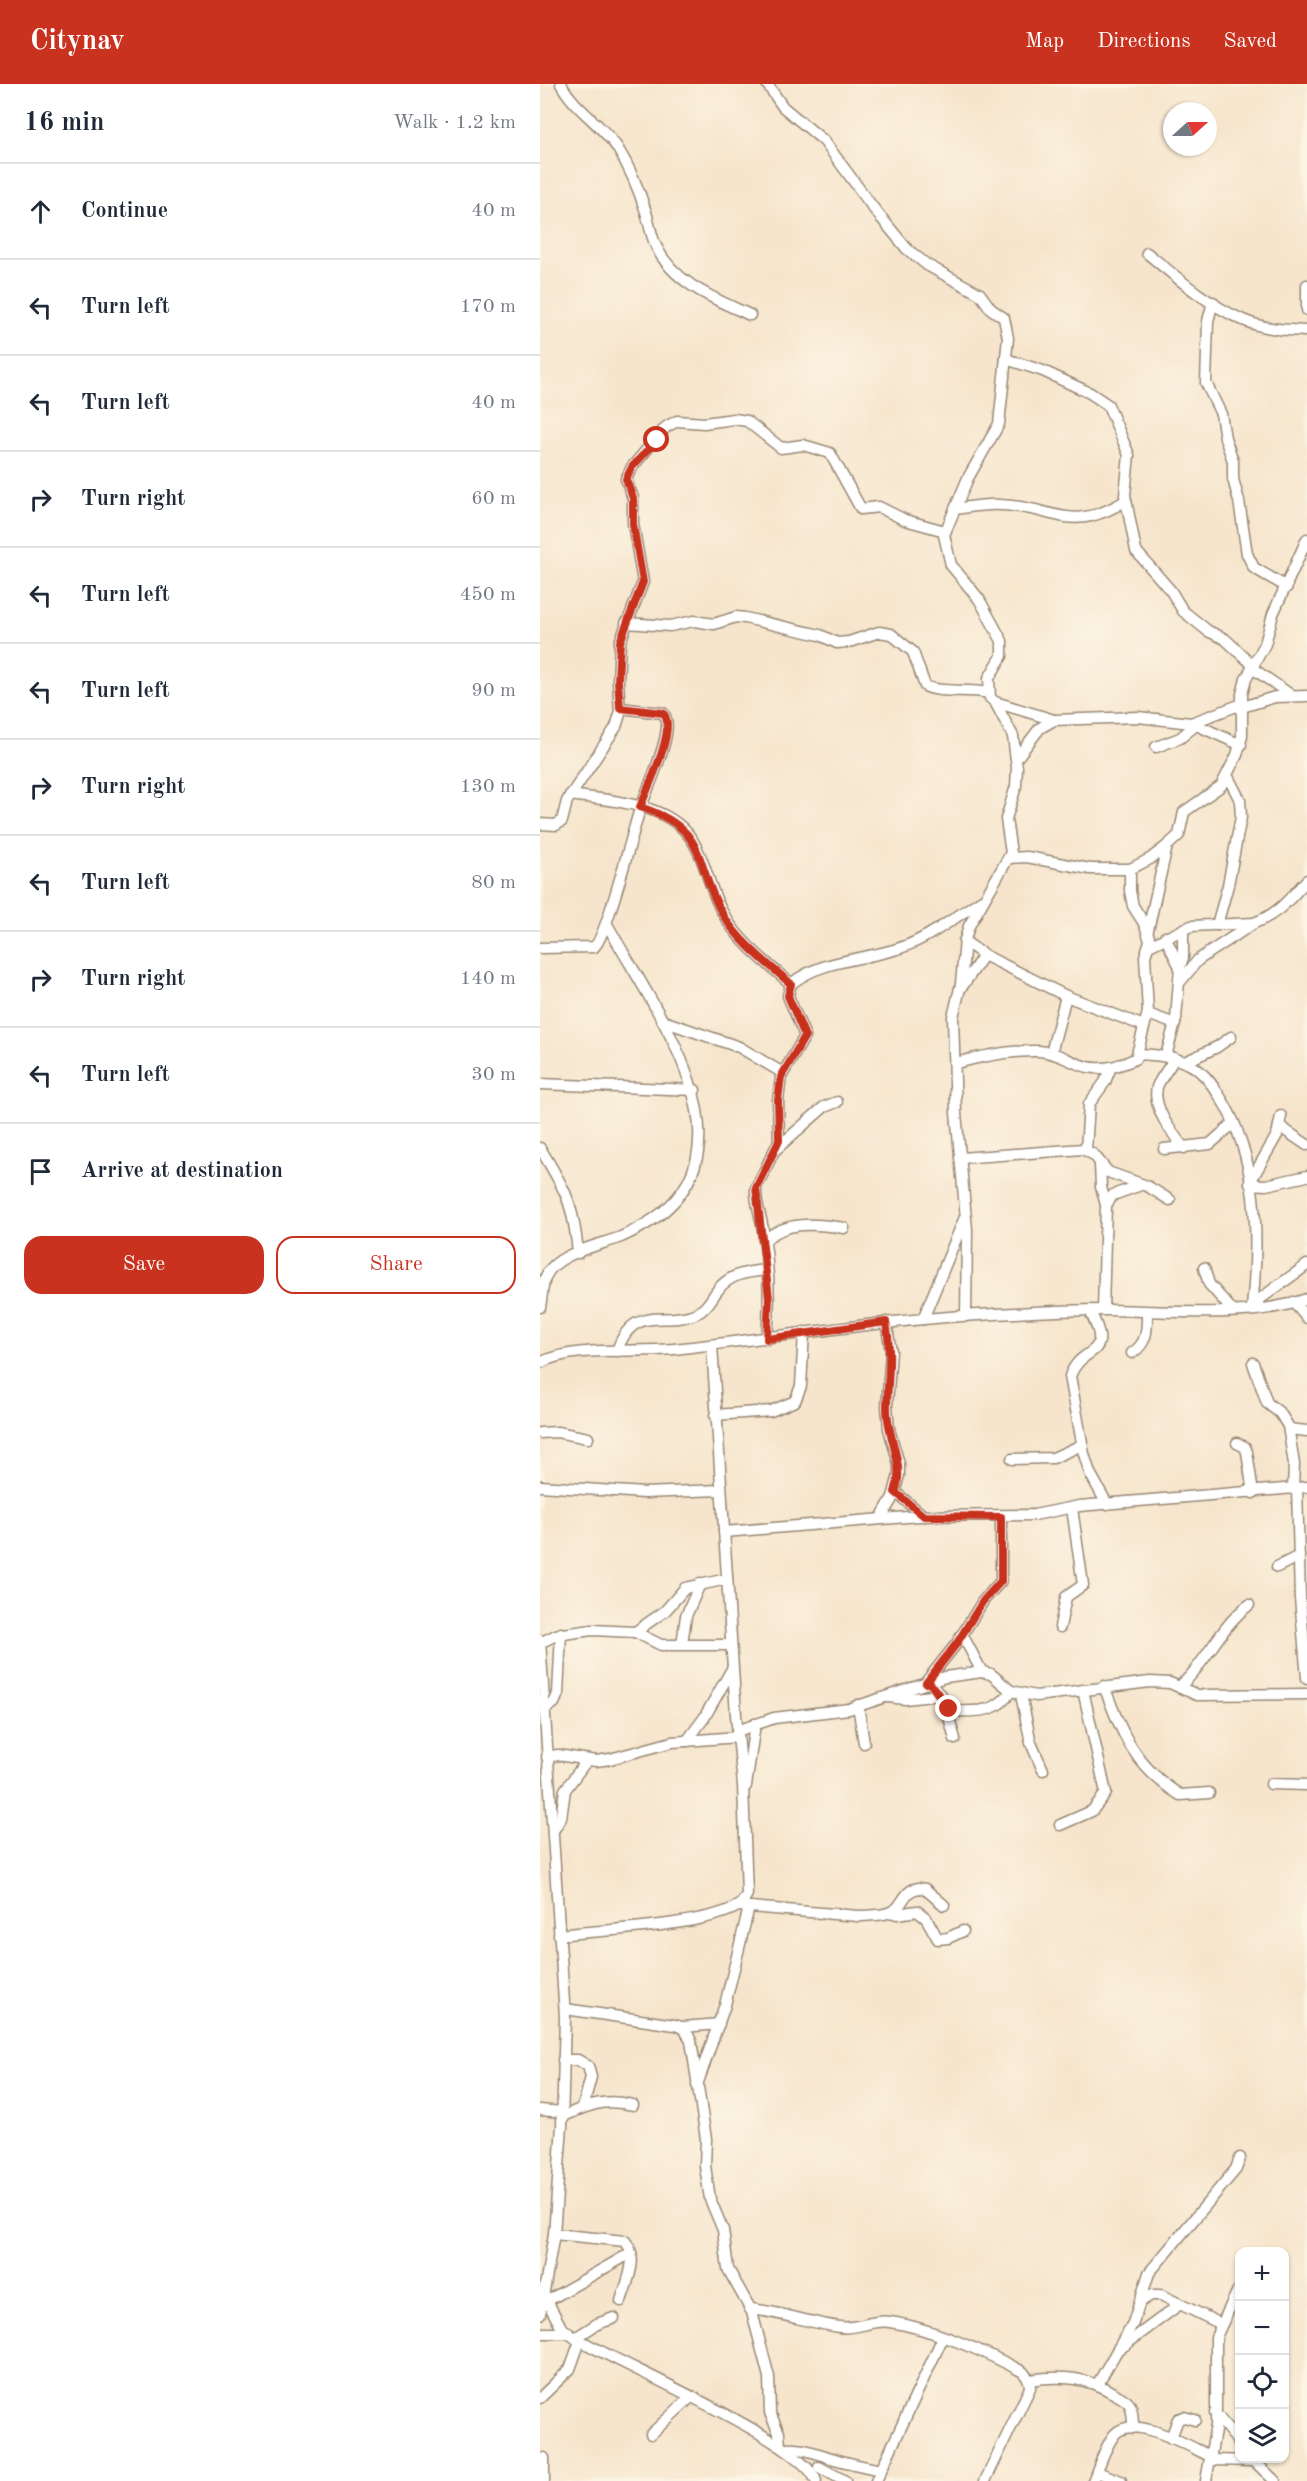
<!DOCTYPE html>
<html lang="en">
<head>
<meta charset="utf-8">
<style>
  :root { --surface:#fff; --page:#f2f2f3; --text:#1f2937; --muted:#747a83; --line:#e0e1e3; --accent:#c8321e }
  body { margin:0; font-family:"Old Standard TT",serif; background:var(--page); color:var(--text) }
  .controls { position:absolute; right:18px; bottom:18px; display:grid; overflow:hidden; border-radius:12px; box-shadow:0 2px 4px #0004 }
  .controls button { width:54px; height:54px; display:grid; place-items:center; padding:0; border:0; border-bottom:2px solid var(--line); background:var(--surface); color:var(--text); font:30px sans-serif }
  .compass { position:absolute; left:623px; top:18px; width:54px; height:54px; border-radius:50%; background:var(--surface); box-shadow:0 2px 4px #0004; rotate:69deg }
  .stop { position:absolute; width:18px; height:18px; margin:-14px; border:4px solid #c8321e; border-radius:50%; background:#fff }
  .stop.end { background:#c8321e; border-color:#fff; box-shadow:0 2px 6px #0008 }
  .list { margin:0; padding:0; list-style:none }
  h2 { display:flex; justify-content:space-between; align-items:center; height:78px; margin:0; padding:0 24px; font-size:26px }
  h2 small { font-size:20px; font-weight:400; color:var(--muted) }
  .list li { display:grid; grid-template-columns:39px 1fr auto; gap:18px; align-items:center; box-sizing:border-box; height:96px; padding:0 24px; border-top:2px solid var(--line) }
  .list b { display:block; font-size:22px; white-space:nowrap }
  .list em { font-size:20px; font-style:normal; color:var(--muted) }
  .actions { display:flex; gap:12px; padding:18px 24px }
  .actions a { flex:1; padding:14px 0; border:2px solid var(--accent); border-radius:18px; text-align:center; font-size:21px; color:var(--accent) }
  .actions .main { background:var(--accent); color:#fff }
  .icon { flex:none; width:33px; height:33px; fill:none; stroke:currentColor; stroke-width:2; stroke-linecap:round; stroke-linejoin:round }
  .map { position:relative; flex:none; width:767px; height:2397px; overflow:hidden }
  header { display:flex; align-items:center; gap:36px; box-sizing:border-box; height:84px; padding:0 30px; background:var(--accent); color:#fff }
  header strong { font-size:28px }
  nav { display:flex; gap:33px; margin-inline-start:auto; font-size:21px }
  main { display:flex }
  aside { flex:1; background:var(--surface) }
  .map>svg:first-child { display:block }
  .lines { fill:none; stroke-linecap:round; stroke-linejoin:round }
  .street-casing { stroke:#988875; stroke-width:13 }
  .street { stroke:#fff; stroke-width:10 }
  .route { stroke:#c8321e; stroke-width:8 }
</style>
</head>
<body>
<header>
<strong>Citynav</strong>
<nav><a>Map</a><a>Directions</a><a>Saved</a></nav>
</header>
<main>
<aside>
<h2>16 min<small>Walk · 1.2 km</small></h2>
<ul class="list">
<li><svg class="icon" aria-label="ahead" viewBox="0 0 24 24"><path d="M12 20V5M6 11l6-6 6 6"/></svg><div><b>Continue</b></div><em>40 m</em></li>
<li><svg class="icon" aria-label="left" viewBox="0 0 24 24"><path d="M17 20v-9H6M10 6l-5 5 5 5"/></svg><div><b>Turn left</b></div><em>170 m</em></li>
<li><svg class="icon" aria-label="left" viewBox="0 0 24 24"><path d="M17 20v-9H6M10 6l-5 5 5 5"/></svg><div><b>Turn left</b></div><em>40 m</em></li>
<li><svg class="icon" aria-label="right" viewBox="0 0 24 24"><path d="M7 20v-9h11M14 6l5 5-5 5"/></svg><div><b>Turn right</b></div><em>60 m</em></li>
<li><svg class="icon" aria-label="left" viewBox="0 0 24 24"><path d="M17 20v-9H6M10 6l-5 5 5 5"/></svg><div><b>Turn left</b></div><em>450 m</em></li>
<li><svg class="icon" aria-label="left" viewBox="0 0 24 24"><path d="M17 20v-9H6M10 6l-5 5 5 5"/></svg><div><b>Turn left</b></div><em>90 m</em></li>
<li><svg class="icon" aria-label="right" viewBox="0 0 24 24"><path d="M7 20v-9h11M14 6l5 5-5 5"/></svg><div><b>Turn right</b></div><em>130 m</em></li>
<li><svg class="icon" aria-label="left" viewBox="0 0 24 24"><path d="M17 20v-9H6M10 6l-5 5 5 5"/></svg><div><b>Turn left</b></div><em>80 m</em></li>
<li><svg class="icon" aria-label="right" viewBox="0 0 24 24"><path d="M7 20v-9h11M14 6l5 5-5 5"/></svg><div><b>Turn right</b></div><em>140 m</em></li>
<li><svg class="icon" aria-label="left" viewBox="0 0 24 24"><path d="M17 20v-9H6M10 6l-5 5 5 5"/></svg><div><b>Turn left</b></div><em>30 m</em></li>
<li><svg class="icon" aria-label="arrive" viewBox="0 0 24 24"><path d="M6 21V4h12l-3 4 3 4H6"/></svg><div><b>Arrive at destination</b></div></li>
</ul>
<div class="actions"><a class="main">Save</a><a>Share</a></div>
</aside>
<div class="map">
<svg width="767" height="2397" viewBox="0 0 767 2397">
  <rect width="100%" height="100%" fill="#fcf5e5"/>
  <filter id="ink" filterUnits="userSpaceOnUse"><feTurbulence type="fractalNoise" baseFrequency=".0167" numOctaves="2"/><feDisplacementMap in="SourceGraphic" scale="12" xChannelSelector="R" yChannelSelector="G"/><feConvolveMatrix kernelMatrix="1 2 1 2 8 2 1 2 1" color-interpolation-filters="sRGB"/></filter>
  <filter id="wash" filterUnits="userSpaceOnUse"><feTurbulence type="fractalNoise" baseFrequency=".008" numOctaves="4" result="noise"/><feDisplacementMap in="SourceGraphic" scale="24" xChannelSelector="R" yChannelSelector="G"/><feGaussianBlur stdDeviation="1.35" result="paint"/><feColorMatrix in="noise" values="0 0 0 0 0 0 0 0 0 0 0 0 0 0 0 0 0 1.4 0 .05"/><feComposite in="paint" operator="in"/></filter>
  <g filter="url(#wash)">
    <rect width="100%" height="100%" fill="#f6e5cc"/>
  </g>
  <g filter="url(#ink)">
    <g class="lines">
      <defs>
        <g id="street">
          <path d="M21,0C35,26 63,41 78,65C90,84 99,106 106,128C109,139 111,151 116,162C133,199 175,215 210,231"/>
          <polyline points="227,0 243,23 284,57 334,125 367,165 387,181 440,210 451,225 464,234 468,254 459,340 428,394 404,451 411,481 439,515 462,557 462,572 449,594 450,614 455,618 514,636"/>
          <path d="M607,169C636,193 668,221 703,236C723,245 746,246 767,247"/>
          <polyline points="767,201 767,226"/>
          <polyline points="673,218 668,237 666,299 681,330 685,354 693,377 693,395 699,417 707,470 714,484 747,503"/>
          <polyline points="466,275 503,287 550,309 568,321 589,371 585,411 596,467 631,507 643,527 668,547 685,555 714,582"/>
          <path d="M415,425C430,423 445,420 461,421C516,423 529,451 585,417"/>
          <path d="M86,539L130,542L154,537L174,540L196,533L205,534L280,551L297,559L309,558L339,548L351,550L373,568L385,602C400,610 429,604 448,609"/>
          <polyline points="712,584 751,611"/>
          <polyline points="702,623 735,613 767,612"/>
          <polyline points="652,639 701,661"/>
          <polyline points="616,663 640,654 656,641"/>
          <polyline points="476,675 500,644 514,636 598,633 651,639 702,620"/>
          <path d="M30,711C71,717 131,718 154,759C167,781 170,809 184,831C200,859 227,879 251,900"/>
          <polyline points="0,740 16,741 22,737 27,717 76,643 80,630 78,597 80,558 103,498 93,440 93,414 86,395 92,383 126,343 137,337 164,339 194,335 207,337 241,364 263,361 290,369 321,425 339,423 365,436 405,447"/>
          <polyline points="469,774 487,773 550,785 590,785 610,775 627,762"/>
          <polyline points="677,841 688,801 701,733 700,716 687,691"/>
          <polyline points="608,846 627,762 639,751 644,728 681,702 697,671 702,652 702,610 706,595 725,560 733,530 767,455"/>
          <polyline points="625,853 640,883 636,935 626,972"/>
          <polyline points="424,857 444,871 526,912 604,942"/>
          <path d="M609,862L651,842L714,839C739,830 750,814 767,796"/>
          <path d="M0,864L54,863C66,855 92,750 99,728C105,709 138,643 123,629L80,624"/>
          <polyline points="640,883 643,873 643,845"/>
          <polyline points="640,898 658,876 714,839"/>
          <polyline points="421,904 444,871"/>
          <polyline points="608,930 635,940"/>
          <polyline points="123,937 199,963 243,989"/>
          <polyline points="511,969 526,912"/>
          <path d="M598,970C615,971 631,972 647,979C661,985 671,999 679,1011C719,1072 719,1154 712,1224"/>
          <path d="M634,974C630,984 620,994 617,1003C612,1024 632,1049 644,1064"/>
          <polyline points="645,978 677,963 691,953"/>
          <path d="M416,979C443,972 471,966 499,967C530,969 538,991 575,982C582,980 590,978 596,974L608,928L605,872L610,857L605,841L593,822L590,807V785"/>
          <polyline points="0,1000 155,1006"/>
          <polyline points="739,1042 767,1061"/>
          <path d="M0,1064C26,1107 33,1118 38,1169"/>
          <polyline points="624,1065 670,1060 694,1039"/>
          <polyline points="235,1066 284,1023 297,1018"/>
          <polyline points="546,1066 549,1020 565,998 571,983"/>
          <polyline points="420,1074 543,1065 554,1071 568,1088 607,1102 630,1116"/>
          <polyline points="560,1080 561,1103 566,1121 563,1226"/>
          <polyline points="710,1098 737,1051 741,1032"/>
          <polyline points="710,1100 726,1101 767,1092"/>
          <polyline points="566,1121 573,1111 601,1101"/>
          <path d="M224,1157C245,1136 277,1140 304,1144"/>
          <polyline points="664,1184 669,1200 692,1226"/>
          <polyline points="753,1218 767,1234"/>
          <polyline points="713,1220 767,1181"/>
          <path d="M0,1223C2,1213 2,1201 6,1192C16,1169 61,1161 81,1153C238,1085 119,935 67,840"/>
          <path d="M550,1227C575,1277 543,1258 530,1292L544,1370L550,1389L567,1420"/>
          <polyline points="426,1232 427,1145 416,1029 413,933 421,900 425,856 429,842 471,769 466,735 476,702 477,684 473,652 455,618"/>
          <polyline points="383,1235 425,1133"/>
          <path d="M227,1255C230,1219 229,1181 223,1146C221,1131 215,1119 216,1104L239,1057L238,1016L241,993L265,952L248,912L251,900C280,876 322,876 357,865C387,856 415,833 442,816"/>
          <path d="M77,1267C94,1217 125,1245 159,1228C168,1223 171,1215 177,1207C188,1190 208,1188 227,1186"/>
          <path d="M592,1269C608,1259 607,1245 607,1228"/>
          <path d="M0,1279C34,1261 95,1269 134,1265C241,1253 347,1235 455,1230C491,1228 528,1226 564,1226C628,1226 705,1236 767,1215"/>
          <polyline points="713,1279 727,1319 740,1329 748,1342 754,1380 753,1405"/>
          <polyline points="175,1331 231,1327 255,1317 261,1302 264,1248"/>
          <polyline points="749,1345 767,1347"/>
          <polyline points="0,1349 17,1348 48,1354"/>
          <polyline points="697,1359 705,1363 707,1368 713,1409"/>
          <polyline points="472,1375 513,1374 542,1361"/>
          <polyline points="0,1402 104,1409 180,1406"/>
          <polyline points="757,1404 760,1514 767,1594"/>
          <polyline points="355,1408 384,1432"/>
          <polyline points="341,1434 353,1413 359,1391 359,1380 349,1345 347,1322 351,1267 346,1238"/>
          <polyline points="184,1448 379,1432 494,1431 539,1422 767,1403"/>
          <polyline points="737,1483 759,1472"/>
          <polyline points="520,1543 526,1513 543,1501 532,1424"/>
          <polyline points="95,1548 125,1527 145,1504 187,1495"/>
          <polyline points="422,1550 442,1588"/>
          <polyline points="0,1556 25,1933 22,2042 14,2150 0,2230"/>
          <polyline points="0,1559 16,1551 52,1546 95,1548 121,1561 191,1561"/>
          <polyline points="142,1560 146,1532 160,1500"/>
          <polyline points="386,1598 417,1559 443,1517 461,1497 461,1433"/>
          <polyline points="389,1598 404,1616 415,1655"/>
          <path d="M564,1602C582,1650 595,1683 640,1711L669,1709"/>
          <path d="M639,1603C667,1579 679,1543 709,1521"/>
          <polyline points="481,1611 491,1659 503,1686"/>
          <polyline points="348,1613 365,1615 401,1611"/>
          <polyline points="318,1621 324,1659"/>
          <polyline points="4,1626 14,1619 18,1610 21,1549"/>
          <path d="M409,1627C435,1627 456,1631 471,1607"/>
          <polyline points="197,1647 234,1634 309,1625 405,1593 442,1588 451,1590 471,1607 496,1612 610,1598 630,1599 657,1611 767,1610"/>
          <polyline points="147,1657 164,1634 192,1585"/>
          <polyline points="7,1673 18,1671 56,1677 70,1675 132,1658 198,1653"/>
          <polyline points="731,1700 767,1701"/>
          <polyline points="206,1702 215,1640"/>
          <polyline points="520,1741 552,1727 566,1709 543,1606"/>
          <polyline points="13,1747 21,1734 25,1706 47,1676"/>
          <path d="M198,1822L318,1832C330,1831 349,1833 358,1823C365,1815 366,1806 379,1804L385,1805L404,1821"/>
          <polyline points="350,1828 357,1830 377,1827 386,1834 398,1855 408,1854 423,1847"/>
          <path d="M19,1851C61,1846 161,1842 196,1823C202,1820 204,1816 207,1810L203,1701L196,1631L172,1261"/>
          <path d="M25,1925L135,1941C145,1943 147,1949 151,1957L166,2055L165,2082L170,2115L183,2146L188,2185L212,2228L229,2293L230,2329L239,2349L240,2362"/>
          <polyline points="143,1943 179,1940"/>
          <polyline points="23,1976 38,1976 48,1982 51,1993 43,2023"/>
          <polyline points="157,2001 185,1921 209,1823"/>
          <polyline points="0,2026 22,2028"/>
          <path d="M22,2033C48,2021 64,2014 93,2021"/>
          <path d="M14,2150L85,2157C100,2173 86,2200 81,2217"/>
          <path d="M5,2213L21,2243L31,2251C73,2278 265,2358 276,2397"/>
          <polyline points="7,2217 91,2169"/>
          <polyline points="600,2218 611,2211 621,2211 681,2240"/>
          <path d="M210,2225C241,2228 269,2239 300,2243C316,2246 333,2235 350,2238C390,2244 447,2268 483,2288L489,2296L490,2304L445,2397"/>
          <polyline points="0,2249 28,2249"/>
          <polyline points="35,2254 57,2240 74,2234"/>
          <polyline points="581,2264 640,2220"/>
          <path d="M489,2296C521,2291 547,2293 575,2310C581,2313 587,2316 590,2321C593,2328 593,2337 593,2344"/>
          <polyline points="557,2301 593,2239 609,2189 696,2085 700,2074"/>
          <polyline points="0,2314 30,2285 40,2257"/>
          <polyline points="675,2329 700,2360"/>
          <polyline points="111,2350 151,2313"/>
          <polyline points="631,2354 638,2335 644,2333 655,2336"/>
          <path d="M246,2365C265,2363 279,2371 298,2376C312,2380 327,2383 341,2386"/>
          <polyline points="4,2374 4,2397"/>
          <polyline points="671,2376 714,2377 735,2397"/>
          <polyline points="279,2383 305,2397"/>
          <polyline points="557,2388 581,2397"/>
          <polyline points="336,2397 403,2253"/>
          <path d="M553,2397C559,2383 565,2362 575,2350C594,2329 652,2364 672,2373"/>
          <polyline points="666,2397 676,2341 676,2253 697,2208"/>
        </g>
      </defs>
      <!-- street casing -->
      <use href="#street" class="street-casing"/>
      <!-- street -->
      <use href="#street" class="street"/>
    </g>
  </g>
  <g class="lines" filter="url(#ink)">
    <!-- route -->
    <path class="route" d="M117,356L92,383L86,395L93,414V440L103,498L80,558L78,597L80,624L123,629C138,643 107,705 100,723C171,746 152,778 183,831C200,859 227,879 251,900L248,912L265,952L241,993L238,1016L239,1057L216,1104L229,1214L227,1255L346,1238C352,1271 348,1290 347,1322C346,1353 366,1378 355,1408L384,1432L461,1433V1497L443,1517L417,1559L386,1599L389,1598L409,1625"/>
  </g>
</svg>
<div class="controls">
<button>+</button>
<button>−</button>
<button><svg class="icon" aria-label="locate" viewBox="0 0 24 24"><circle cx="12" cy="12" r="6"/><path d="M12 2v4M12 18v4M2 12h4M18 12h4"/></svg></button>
<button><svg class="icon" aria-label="layers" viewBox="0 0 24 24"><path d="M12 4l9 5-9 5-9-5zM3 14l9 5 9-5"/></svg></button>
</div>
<svg class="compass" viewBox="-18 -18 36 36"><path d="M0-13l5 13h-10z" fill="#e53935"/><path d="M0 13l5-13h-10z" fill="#747a83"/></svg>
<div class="stop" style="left:117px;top:356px"></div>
<div class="stop end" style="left:409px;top:1625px"></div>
</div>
</main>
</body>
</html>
